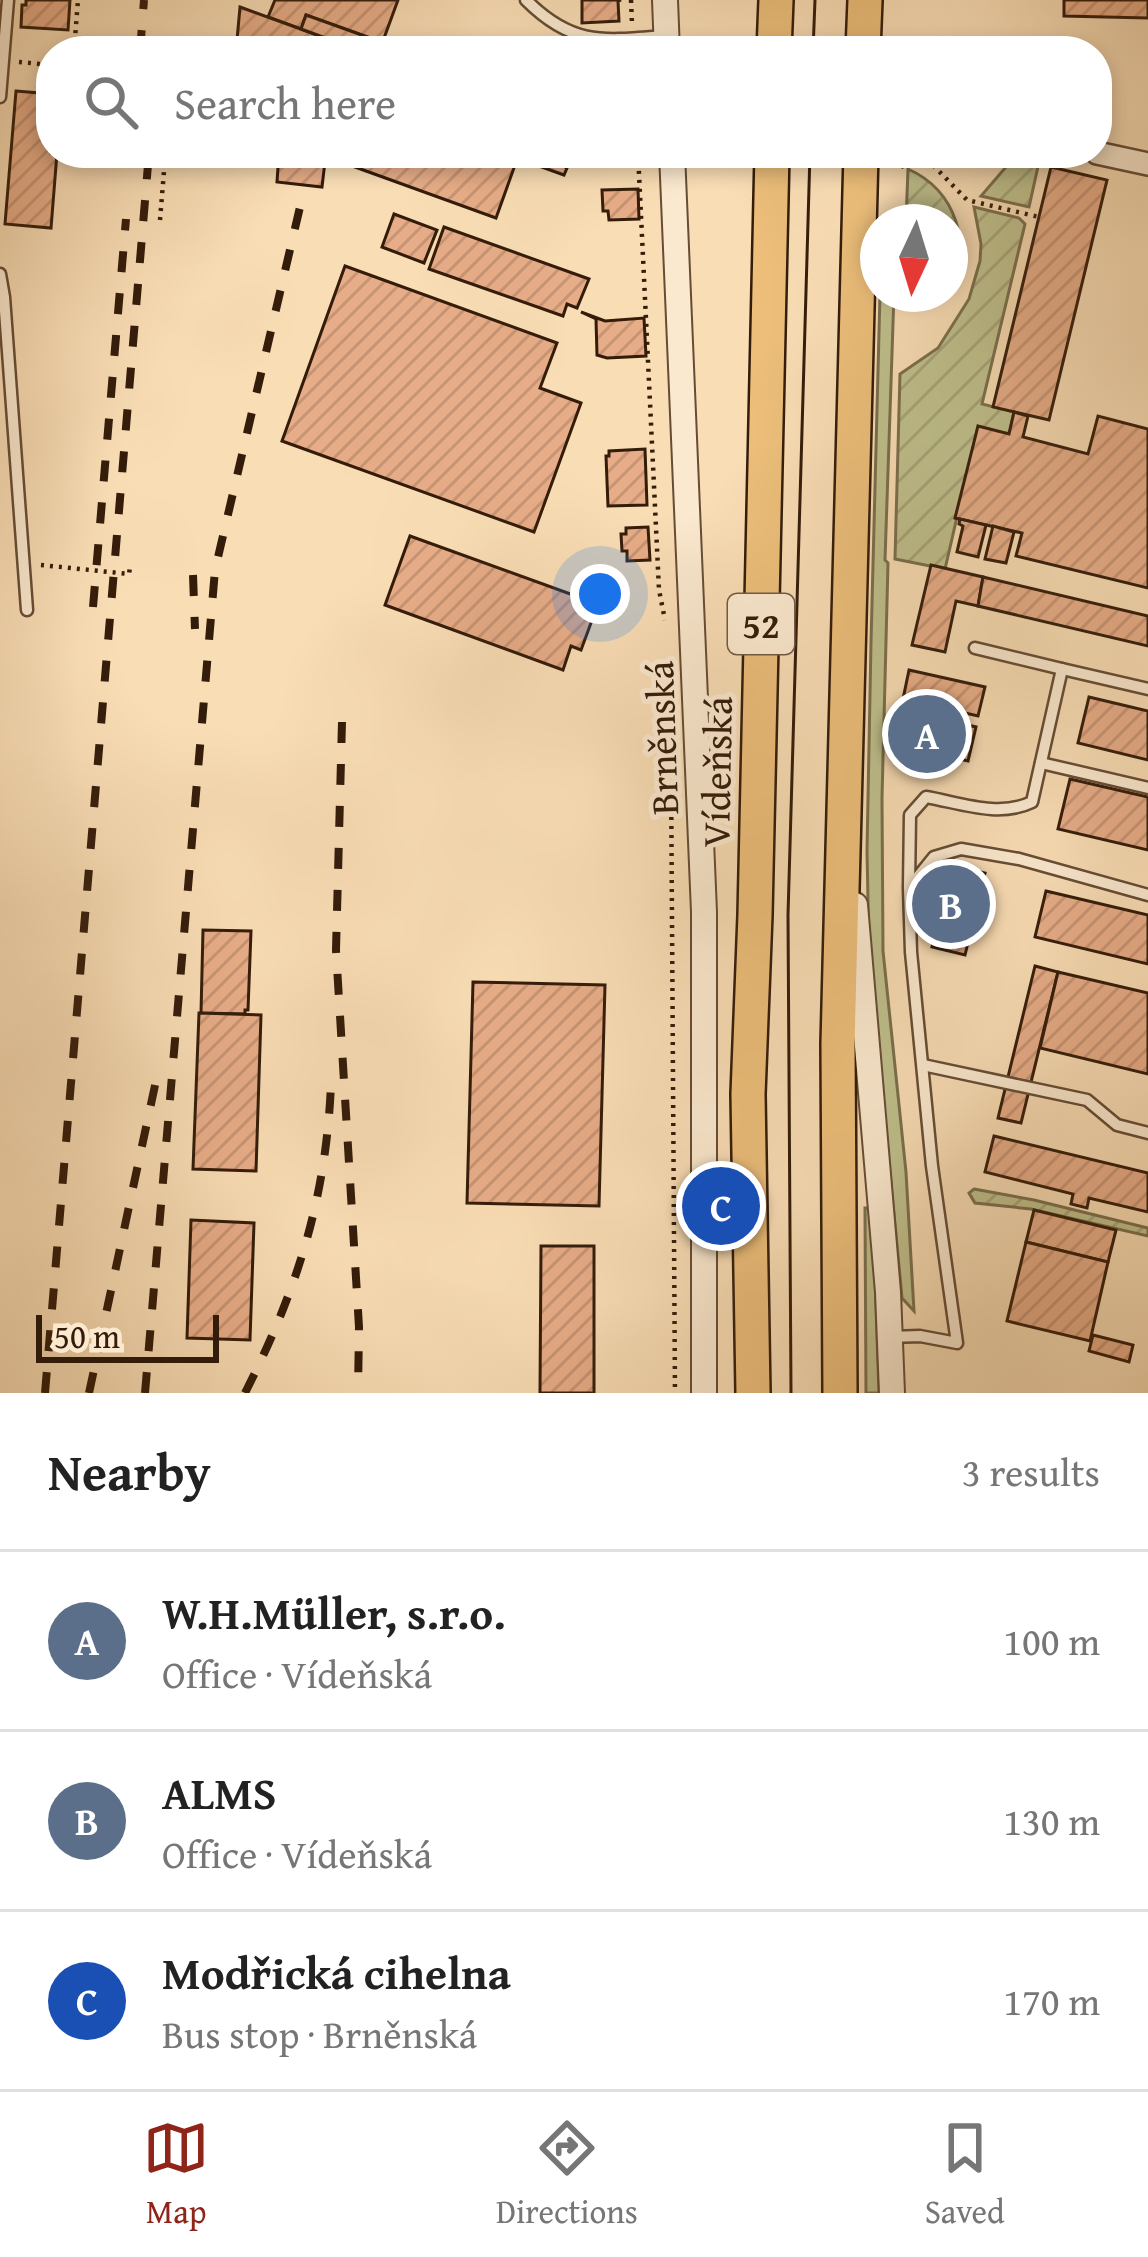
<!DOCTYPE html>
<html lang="en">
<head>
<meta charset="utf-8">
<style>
  :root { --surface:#fff; --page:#f2f2f2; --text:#222; --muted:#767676; --line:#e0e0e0; --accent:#8f2418 }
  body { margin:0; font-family:"Gentium Book Plus",serif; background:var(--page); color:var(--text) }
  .compass { position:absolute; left:860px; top:204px; width:108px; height:108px; border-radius:50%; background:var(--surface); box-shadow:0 6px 18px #0003; rotate:184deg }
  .scale { position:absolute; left:36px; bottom:30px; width:183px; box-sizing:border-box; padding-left:12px; border:6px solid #341c0a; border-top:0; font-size:33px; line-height:42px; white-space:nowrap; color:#341c0a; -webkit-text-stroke:9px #fbe9cf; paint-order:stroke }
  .you { position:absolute; left:600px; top:594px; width:42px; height:42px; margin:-30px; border:9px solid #fff; border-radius:50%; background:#1a73e8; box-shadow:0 0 0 18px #1a73e833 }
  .badge { display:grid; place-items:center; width:78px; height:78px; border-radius:50%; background:var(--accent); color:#fff; font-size:39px; font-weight:700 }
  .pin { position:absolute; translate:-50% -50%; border:6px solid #fff; box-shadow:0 3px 12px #0006 }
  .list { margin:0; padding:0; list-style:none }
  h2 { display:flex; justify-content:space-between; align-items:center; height:156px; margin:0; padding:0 48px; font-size:51px }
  h2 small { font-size:39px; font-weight:400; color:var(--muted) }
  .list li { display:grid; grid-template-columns:78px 1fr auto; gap:36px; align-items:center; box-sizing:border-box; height:180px; padding:0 48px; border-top:3px solid var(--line) }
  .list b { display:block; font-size:45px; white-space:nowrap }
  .list p { margin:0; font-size:39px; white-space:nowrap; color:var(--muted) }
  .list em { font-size:39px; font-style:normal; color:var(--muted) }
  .icon { flex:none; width:66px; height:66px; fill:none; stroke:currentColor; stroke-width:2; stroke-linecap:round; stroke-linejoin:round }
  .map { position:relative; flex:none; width:1148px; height:1393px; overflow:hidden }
  .search { position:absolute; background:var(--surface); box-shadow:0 6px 18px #0003; left:36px; right:36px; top:36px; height:132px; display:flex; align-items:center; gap:30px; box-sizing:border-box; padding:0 42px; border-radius:48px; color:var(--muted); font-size:45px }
  .sheet { height:696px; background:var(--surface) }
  nav { display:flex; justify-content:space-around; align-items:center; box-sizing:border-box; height:168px; border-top:3px solid var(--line); background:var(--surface); font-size:33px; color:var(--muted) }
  nav a { display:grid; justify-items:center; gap:6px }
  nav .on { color:var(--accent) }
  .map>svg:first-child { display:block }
  .green { fill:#bfc08d; stroke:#7a6e4c; stroke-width:3 }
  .garden { fill:url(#garden-furrows); stroke:#7a6e4c; stroke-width:3 }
  .building { fill:url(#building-hatch); stroke:#341c0a; stroke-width:3 }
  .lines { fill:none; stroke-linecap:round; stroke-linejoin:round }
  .service-casing { stroke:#654c35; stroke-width:15 }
  .minor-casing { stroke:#654c35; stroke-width:26 }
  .tertiary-casing { stroke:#654c35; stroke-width:28 }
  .trunk-casing { stroke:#341c0a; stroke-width:38 }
  .path { stroke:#341c0a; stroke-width:4.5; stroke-dasharray:3 6; stroke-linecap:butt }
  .service { stroke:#fbe9cf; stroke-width:10 }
  .minor { stroke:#fbe9cf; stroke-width:21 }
  .tertiary { stroke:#fbe9cf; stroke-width:24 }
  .trunk { stroke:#ecbe7a; stroke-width:33 }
  .tram { stroke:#341c0a; stroke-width:3 }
  .rail { stroke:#341c0a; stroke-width:8; stroke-dasharray:21 21; stroke-linecap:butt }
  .labels { text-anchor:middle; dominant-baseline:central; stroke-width:10; stroke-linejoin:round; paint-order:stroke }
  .shield { fill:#fbe9cf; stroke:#705a45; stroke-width:3 }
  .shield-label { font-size:36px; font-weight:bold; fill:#341c0a }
  .street-label { font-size:39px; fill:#341c0a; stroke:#fbe9cf }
</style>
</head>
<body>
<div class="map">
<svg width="1148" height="1393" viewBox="0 0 1148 1393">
  <defs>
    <pattern id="garden-furrows" width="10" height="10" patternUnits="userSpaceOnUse" patternTransform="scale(3)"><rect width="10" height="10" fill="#bfc08d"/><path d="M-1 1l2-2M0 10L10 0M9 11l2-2" fill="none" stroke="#a5a478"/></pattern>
    <pattern id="building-hatch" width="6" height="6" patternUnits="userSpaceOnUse" patternTransform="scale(3)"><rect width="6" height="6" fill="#e7ad88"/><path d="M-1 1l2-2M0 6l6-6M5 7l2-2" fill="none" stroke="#c79474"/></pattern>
  </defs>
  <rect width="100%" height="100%" fill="#f9ddb5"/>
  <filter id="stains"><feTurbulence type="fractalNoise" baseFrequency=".00167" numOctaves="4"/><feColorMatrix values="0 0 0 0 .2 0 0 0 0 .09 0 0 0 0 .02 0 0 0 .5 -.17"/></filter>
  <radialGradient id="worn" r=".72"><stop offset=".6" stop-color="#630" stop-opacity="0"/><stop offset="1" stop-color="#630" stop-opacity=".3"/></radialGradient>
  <!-- green -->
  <g class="green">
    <polygon points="880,294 894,294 885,560 888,563 882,798 883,951 906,1172 914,1311 902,1298 869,951 867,851 871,642"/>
    <polygon points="865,1208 869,1208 875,1276 879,1393 866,1393"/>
  </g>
  <!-- garden -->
  <g class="garden">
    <polygon points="1018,153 1041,153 1029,207 981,196"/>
    <path d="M908,169C957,191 973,246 950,294V222H906Z"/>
    <polygon points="974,207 1019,218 1025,224 982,404 1014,412 1009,434 978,426 945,569 895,559 900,374 938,348 969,299 980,261 981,244"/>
    <polygon points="974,1189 1034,1200 1148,1228 1148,1236 1031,1209 975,1203 969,1193"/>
  </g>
  <!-- building -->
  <g class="building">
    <polygon points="26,0 70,0 68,30 21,27 22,5 26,5"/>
    <polygon points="275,0 398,0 380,49 374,47 373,51 370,51 373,39 306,15 301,29 268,17"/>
    <polygon points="582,0 621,0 618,1 619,21 582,23"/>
    <polygon points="1064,0 1148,0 1148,18 1064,16"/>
    <polygon points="240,7 353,48 361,51 236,51"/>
    <polygon points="306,15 373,39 370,51 361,51 301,29"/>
    <polygon points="16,91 51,94 51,153 57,153 51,228 5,224"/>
    <polygon points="279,153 326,153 322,187 277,182"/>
    <polygon points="360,153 481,153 515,165 496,218 355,167"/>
    <polygon points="503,153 553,153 551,160 567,168 564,175"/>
    <polygon points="1051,167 1107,180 1049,420 993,407"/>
    <polygon points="638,189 639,219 609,220 608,211 603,211 602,190"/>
    <polygon points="394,214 437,230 424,263 382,247"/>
    <polygon points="444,227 589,279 577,308 567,304 563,316 429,269"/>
    <polygon points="345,266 557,343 540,388 581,403 534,532 282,441"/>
    <polygon points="581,312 605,321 644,318 646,356 607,358 597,355 596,319"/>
    <polygon points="1014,412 1028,416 1023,437 1088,454 1098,416 1148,429 1148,588 1016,556 1022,533 955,518 978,426 1009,434"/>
    <polygon points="645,449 647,505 608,506 606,456 609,456 609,451"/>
    <polygon points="960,519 986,525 978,557 957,552 963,526 959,524"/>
    <polygon points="993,526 1014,532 1006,563 985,559"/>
    <polygon points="648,527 650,560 627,561 627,551 622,551 621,534 626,534 626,528"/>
    <polygon points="410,536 598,604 581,650 571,646 563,670 385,605"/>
    <polygon points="931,565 983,577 978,606 956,601 945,652 912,645"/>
    <polygon points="983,577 1148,616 1148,646 978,606"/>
    <polygon points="909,670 985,687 978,716 935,706 933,715 924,713 926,704 903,699"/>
    <polygon points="1089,697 1148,711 1148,760 1078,743"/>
    <polygon points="918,714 976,727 968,761 910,748"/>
    <polygon points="1070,779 1148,797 1148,850 1058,829"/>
    <polygon points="952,865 985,873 965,955 932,947"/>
    <polygon points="1046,891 1148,915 1148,964 1035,937"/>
    <polygon points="203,930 251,931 248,1010 245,1010 245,1014 201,1013"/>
    <polygon points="1035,966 1058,972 1021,1123 998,1118"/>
    <polygon points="1058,972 1148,993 1148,1074 1040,1048"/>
    <polygon points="473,982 605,985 599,1206 467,1203"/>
    <polygon points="199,1013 261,1015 256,1171 193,1169"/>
    <polygon points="994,1136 1148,1173 1148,1212 1089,1198 1087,1208 1071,1204 1073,1194 985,1172"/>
    <polygon points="1034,1210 1116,1230 1108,1262 1026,1242"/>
    <polygon points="191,1220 254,1223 250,1340 187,1338"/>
    <polygon points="1026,1242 1108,1262 1090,1341 1007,1321"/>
    <polygon points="541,1246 594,1246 594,1393 540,1393"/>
    <polygon points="1093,1335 1133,1345 1129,1362 1089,1351"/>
  </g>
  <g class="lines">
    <defs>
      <g id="service">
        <path d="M526,0C572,46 603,41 664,36"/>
        <polyline points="0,97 8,0"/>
        <polyline points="0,274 4,297 27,610"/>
        <polyline points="975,648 1062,669"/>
        <polyline points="1041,763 1148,788"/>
        <path d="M909,886L910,815L926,797C961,803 999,818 1032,802L1062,669L1148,689"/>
        <polyline points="923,1065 1087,1100 1117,1125 1148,1133"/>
        <polyline points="890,1337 920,1336 957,1343 932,1166 911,952 909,888 934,857 961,849 1019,859 1148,895"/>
      </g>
      <polyline id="minor" points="1097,153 1148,164"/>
      <g id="tertiary">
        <polyline points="665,0 667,51"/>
        <polyline points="672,153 704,912 704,1393"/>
        <polyline points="855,905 888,1292 892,1393"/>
      </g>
      <g id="trunk">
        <polyline points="774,51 776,0"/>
        <polyline points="863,51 865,0"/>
        <polyline points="753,1393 748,1094 755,915 772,153"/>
        <polyline points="840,1393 838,1044 861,153"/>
      </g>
    </defs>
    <!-- service casing -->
    <use href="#service" class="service-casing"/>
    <!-- minor casing -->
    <use href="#minor" class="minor-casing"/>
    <!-- tertiary casing -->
    <use href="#tertiary" class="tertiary-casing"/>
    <!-- trunk casing -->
    <use href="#trunk" class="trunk-casing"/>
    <!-- path -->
    <g class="path">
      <polyline points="631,0 632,24"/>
      <polyline points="74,51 78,0"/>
      <polyline points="19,62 51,65"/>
      <polyline points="638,153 659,590 665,620"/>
      <polyline points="901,167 920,158 932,164 967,200 1039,217"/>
      <polyline points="160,220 165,159"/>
      <polyline points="41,565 129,574 130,567"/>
      <polyline points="671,763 675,1393"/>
    </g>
    <!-- service -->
    <use href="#service" class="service"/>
    <!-- minor -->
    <use href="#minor" class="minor"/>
    <!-- tertiary -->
    <use href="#tertiary" class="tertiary"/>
    <!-- trunk -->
    <use href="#trunk" class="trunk"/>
    <!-- tram -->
    <g class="tram">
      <polyline points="813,51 815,0"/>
      <polyline points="791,1393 788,915 810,153"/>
    </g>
    <!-- rail -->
    <g class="rail">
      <polyline points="140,51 144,0"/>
      <polyline points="193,575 195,629"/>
      <polyline points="93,607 126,219"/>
      <polyline points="342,722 336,950 359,1327 358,1393"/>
      <polyline points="45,1393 149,153"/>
      <polyline points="89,1393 157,1076"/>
      <polyline points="145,1393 215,570 300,207"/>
      <path d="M245,1393C297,1290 326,1200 331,1084"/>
    </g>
  </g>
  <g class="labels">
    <!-- shield labels -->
    <rect class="shield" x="728" y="594" width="66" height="60" rx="9"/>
    <g class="shield-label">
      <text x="761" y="624">52</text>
    </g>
    <!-- street labels -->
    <g class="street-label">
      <text transform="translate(661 738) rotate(-92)">Brněnská</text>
      <text transform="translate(716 772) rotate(-89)">Vídeňská</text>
    </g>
  </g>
  <rect width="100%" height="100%" filter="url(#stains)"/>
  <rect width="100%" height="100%" fill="url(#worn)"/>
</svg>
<svg class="compass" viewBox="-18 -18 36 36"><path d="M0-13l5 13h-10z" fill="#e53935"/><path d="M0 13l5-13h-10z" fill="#767676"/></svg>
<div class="scale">50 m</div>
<div class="you"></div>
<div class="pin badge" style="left:927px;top:734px;background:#5c6f8a">A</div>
<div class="pin badge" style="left:951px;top:904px;background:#5c6f8a">B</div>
<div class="pin badge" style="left:721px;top:1206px;background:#1a4fb4">C</div>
<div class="search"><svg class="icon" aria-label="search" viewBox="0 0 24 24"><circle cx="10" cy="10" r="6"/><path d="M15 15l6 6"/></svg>Search here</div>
</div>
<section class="sheet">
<h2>Nearby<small>3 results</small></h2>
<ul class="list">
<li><span class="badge" style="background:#5c6f8a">A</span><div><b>W.H.Müller, s.r.o.</b><p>Office · Vídeňská</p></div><em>100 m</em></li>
<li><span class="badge" style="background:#5c6f8a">B</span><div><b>ALMS</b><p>Office · Vídeňská</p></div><em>130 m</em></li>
<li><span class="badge" style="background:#1a4fb4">C</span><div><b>Modřická cihelna</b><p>Bus stop · Brněnská</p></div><em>170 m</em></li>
</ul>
</section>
<nav>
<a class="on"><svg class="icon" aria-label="map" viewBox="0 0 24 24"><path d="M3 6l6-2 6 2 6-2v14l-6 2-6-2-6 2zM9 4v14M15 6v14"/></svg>Map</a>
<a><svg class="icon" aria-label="directions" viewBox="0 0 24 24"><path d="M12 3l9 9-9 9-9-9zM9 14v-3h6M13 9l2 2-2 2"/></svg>Directions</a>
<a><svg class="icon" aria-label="saved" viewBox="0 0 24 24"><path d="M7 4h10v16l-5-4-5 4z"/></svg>Saved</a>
</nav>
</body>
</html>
